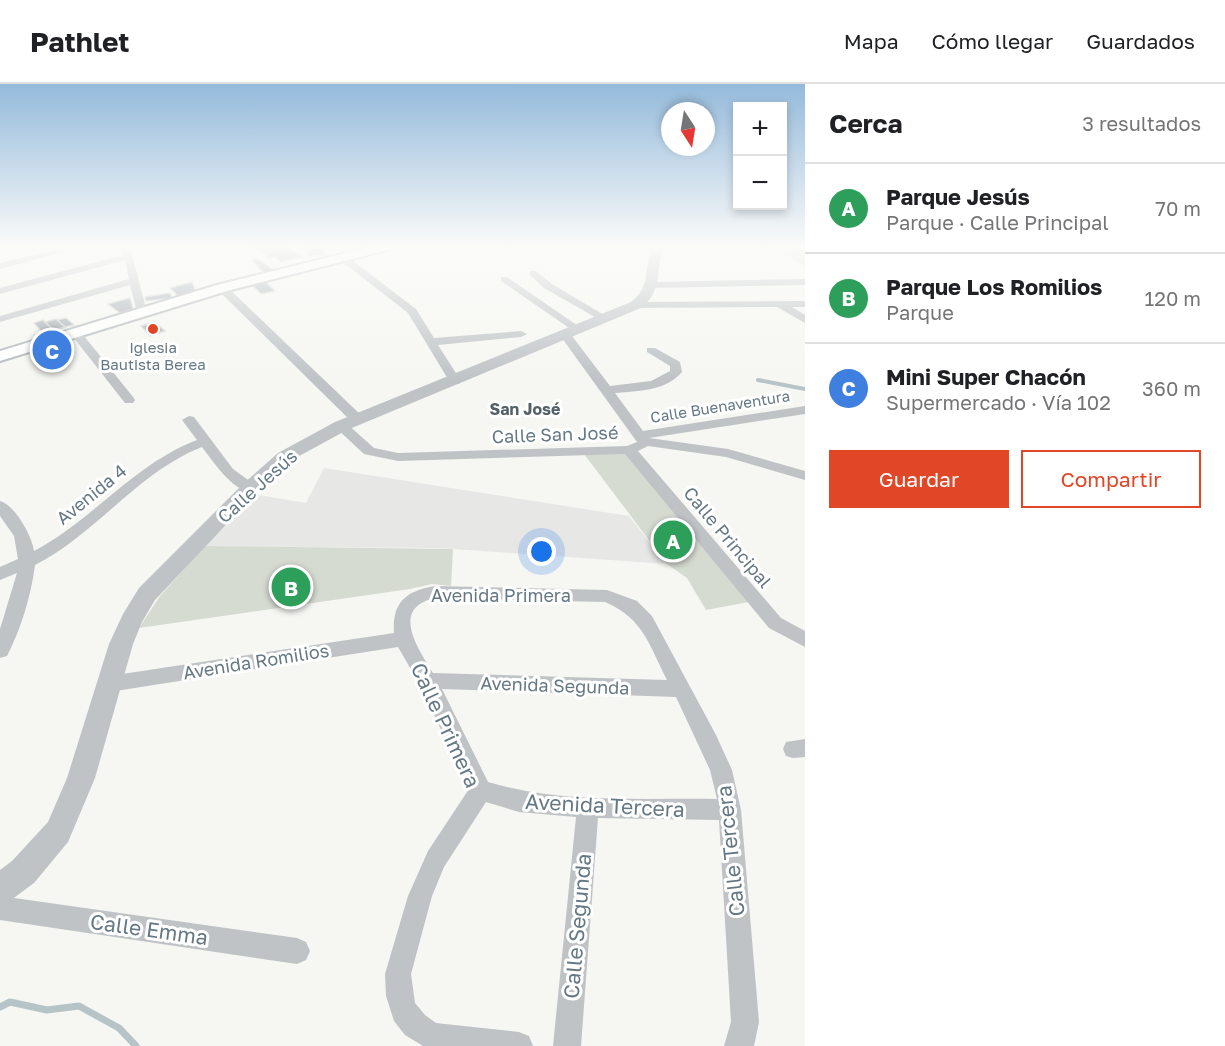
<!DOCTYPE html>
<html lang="es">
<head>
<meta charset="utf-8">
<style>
  :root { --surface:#fff; --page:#f6f6f6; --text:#202124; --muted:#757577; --line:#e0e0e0; --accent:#e14627 }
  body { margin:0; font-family:"Golos Text",sans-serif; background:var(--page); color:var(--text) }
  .controls { position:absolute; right:18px; top:18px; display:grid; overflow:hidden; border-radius:0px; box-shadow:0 3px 9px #0003 }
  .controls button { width:54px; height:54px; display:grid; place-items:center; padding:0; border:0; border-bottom:2px solid var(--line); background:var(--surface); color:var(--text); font:30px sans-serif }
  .compass { position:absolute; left:661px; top:18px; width:54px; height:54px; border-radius:50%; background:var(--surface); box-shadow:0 3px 9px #0003; rotate:168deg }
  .you { position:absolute; left:542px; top:468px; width:21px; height:21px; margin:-15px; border:4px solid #fff; border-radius:50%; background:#1a73e8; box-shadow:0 0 0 9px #1a73e833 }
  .badge { display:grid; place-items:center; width:39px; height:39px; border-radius:50%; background:var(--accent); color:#fff; font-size:20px; font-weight:700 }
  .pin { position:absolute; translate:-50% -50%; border:3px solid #fff; box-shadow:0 2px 6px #0006 }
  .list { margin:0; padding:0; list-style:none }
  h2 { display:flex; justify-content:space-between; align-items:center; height:78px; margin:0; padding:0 24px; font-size:26px }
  h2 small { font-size:20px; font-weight:400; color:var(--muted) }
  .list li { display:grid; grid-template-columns:39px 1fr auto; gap:18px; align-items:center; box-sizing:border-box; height:90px; padding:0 24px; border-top:2px solid var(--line) }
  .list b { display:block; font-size:22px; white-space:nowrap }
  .list p { margin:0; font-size:20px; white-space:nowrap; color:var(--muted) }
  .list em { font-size:20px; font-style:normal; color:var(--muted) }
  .actions { display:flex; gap:12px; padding:18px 24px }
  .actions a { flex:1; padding:14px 0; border:2px solid var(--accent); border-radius:0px; text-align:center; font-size:21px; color:var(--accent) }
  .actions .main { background:var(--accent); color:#fff }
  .map { position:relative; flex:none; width:805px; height:962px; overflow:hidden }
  header { display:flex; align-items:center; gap:36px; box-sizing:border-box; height:84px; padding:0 30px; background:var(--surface); border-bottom:2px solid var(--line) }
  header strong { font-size:28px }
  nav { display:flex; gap:33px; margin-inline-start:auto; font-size:21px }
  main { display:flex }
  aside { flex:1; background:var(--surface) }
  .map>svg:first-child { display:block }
  .built { fill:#e7e7e6 }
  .green { fill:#d6dbd2 }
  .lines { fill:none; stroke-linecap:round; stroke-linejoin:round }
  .stream-far1 { stroke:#b6c4c7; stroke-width:4 }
  .stream { stroke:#b6c4c7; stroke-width:7 }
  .building { fill:#a5afb3; stroke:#d7d7d5; stroke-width:1.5 }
  .secondary-casing { stroke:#b1b7bb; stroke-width:4 }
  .minor { fill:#bfc3c6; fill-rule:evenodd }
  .tertiary { fill:#bfc3c6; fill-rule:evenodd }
  .secondary { fill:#fff; fill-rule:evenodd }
  .poi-dot { fill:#e14627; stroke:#fff; stroke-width:2 }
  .labels { text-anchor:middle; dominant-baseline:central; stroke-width:6; stroke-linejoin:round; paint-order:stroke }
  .far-poi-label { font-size:15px; fill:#657883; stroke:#fff }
  .far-street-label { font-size:15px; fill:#657883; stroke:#fff }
  .far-neighbourhood-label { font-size:16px; font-weight:bold; fill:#536068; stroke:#fff }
  .street-label { font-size:18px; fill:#657883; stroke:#fff }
  .near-street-label { font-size:21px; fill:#657883; stroke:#fff }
</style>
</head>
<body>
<header>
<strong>Pathlet</strong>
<nav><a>Mapa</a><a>Cómo llegar</a><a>Guardados</a></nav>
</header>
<main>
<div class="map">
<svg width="805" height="962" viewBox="0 0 805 962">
  <rect width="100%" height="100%" fill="#f6f6f2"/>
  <!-- built -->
  <polygon class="built" points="324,384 629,432 667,480 439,464 205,462 258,411 306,419"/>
  <!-- green -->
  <g class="green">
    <polygon points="771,162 805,162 805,182"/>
    <polygon points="625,369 749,518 706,526 687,494 667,480 584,370"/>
    <polygon points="205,462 453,465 451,502 432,500 410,505 139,544 160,512"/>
  </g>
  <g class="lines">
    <!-- stream-far1 -->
    <polyline class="stream-far1" points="758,296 805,305"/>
    <!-- stream -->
    <polyline class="stream" points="0,923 10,918 47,926 79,922 119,944 136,962"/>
  </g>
  <!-- building -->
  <g class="building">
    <polygon points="261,162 287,162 303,173 281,178 275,173 270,175 254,163"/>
    <polygon points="305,162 322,162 326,171 309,172"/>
    <polygon points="257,174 274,186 264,189 251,176"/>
    <polygon points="192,198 196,208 179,213 170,204"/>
    <polygon points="266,198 275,207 261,210 252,201"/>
    <polygon points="170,209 172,214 146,217 145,213"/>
    <polygon points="130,214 133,225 120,229 108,220"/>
    <polygon points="66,234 74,241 65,243 57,236"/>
    <polygon points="56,235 57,236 65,243 54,247 45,238"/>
    <polygon points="43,236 51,244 41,247 34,239"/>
    <polygon points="155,238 165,247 150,252 141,242"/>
    <polygon points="54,261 60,268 50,271 44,264"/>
  </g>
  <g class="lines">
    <defs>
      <polygon id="secondary" points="374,162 393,162 391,165 227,207 0,277 0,267 217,201"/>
    </defs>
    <!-- secondary casing -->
    <use href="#secondary" class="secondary-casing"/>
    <!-- minor -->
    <g class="minor">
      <polygon points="71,162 84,162 0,185 0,179"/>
      <polygon points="122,162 130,163 147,228 146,230 137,228 130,201 0,238 0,232 129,195 125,176 0,210 0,204 123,171"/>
      <polygon points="339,171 345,171 416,225 434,254 521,247 527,250 521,253 438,261 461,297 459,300 451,300 408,229 339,175"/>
      <polygon points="530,187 536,187 552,200 609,234 604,237 600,236 544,204 530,191"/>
      <polygon points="501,193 507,193 581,244 580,246 572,246 501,197"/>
      <polygon points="805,195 805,201 653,204 648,201 653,198"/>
      <polygon points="218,202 226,202 363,333 365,336 363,339 353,339 218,206"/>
      <polygon points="805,217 805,223 792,223 805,231 805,239 777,223 636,224 631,221 636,218"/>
      <polygon points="76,246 80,247 133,313 135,316 133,319 125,319 70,249"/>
      <path d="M565,247L569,248L610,302L651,297L670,287V282L647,268V264H655L680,278L682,288C666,307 638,307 615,309L643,347L805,322V330L649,354L728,365L805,387V396L726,373L648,362L638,367L781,534L805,547V563L769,544L625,370L398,377L364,370L334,342L341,338L346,339L374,364L398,369L627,362L637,358L559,250Z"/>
      <path d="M189,332L194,333L233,385L255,401L257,404L255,407C235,412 213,377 202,363C138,388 96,450 35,481C31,512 21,545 7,572L0,574V545L17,489L0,496V483L18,475L14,452L0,432V417C15,421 32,452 34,467C93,436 134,380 197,356L182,336Z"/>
      <path d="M435,502L607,506L637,517L652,532L716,651L732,686L741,726L759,938L754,962H724L731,938L719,736L598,734L581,962H553L576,733L519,728L486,718L444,783L432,812L411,890L415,919L425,931L436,939L519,948L529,952L533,962H423L405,951L394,937L386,912L385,890L408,812L428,767L469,705L420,601L398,563L109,608L102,606L99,600L102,594L109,592L394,549C392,518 406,507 435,502ZM435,514L605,518C644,535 649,561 667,596L433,589C419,566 389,524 435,514ZM442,605L676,613L710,686L717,715C642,714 560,720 488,698Z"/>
      <polygon points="805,655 805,673 793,674 786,672 783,665 786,658"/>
      <polygon points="0,812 297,854 306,858 310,867 306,876 297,880 0,836"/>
    </g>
    <!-- tertiary -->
    <path class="tertiary" d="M653,162H665C653,187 665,204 641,224L347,346L290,377L257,408L155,516L142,538L133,560L95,694L68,758L34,799L11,816L0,820V786L12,777L48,738L67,694L109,560L123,530L139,504L243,400L278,369L335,338L631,218C652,202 643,184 653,162Z"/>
    <!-- secondary -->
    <use href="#secondary" class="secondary"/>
  </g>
  <!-- sky -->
  <linearGradient id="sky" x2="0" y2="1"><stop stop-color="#94badb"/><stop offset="0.55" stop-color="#fbfbf9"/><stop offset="1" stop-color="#fbfbf9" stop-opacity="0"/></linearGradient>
  <rect width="805" height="296" fill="url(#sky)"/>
  <!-- markers -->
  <circle class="poi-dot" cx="153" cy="245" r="6"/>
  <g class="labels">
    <!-- far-poi labels -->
    <g class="far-poi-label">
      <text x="153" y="263">Iglesia<tspan x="153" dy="17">Bautista Berea</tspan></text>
    </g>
    <!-- far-street labels -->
    <g class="far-street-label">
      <text transform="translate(720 322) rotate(-9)">Calle Buenaventura</text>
    </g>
    <!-- far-neighbourhood labels -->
    <g class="far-neighbourhood-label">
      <text x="525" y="325">San José</text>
    </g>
    <!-- street labels -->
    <g class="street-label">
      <text transform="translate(555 350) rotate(-2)">Calle San José</text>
      <text transform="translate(257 402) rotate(-42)">Calle Jesús</text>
      <text transform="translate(91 410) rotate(-39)">Avenida 4</text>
      <text transform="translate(728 453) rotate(50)">Calle Principal</text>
      <text x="501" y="511">Avenida Primera</text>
      <text transform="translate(256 577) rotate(-9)">Avenida Romilios</text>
      <text transform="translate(555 601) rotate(2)">Avenida Segunda</text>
    </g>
    <!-- near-street labels -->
    <g class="near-street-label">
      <text transform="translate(446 641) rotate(65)">Calle Primera</text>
      <text transform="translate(605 721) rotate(3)">Avenida Tercera</text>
      <text transform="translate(730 767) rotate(-96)">Calle Tercera</text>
      <text transform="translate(577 842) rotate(-85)">Calle Segunda</text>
      <text transform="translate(149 845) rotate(8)">Calle Emma</text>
    </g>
  </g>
</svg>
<div class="controls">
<button>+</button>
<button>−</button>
</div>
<svg class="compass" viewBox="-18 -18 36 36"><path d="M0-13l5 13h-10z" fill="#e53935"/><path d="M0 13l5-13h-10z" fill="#757577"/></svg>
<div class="you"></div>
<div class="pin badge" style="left:673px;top:456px;background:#2e9e5b">A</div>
<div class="pin badge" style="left:291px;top:503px;background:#2e9e5b">B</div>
<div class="pin badge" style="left:52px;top:266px;background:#3f7fe0">C</div>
</div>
<aside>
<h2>Cerca<small>3 resultados</small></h2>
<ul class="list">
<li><span class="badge" style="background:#2e9e5b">A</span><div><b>Parque Jesús</b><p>Parque · Calle Principal</p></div><em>70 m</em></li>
<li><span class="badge" style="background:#2e9e5b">B</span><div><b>Parque Los Romilios</b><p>Parque</p></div><em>120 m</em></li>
<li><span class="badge" style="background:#3f7fe0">C</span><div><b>Mini Super Chacón</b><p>Supermercado · Vía 102</p></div><em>360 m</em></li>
</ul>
<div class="actions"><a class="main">Guardar</a><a>Compartir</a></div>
</aside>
</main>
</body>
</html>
